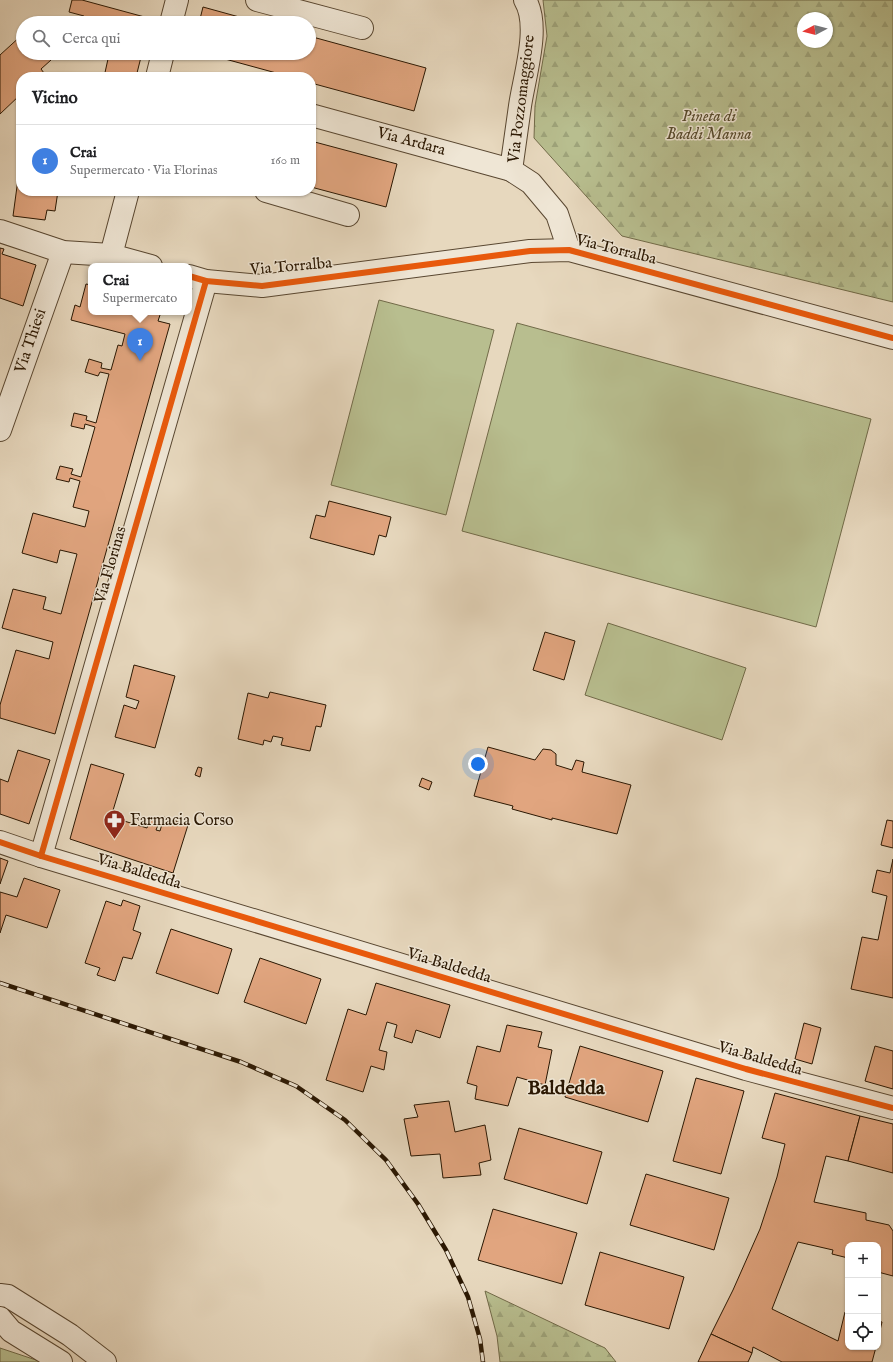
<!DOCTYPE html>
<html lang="it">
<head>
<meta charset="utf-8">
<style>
  :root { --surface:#fff; --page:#f6f6f6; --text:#202124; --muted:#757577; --line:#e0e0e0; --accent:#2563eb }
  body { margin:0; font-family:"IM FELL English",serif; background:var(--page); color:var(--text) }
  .controls { position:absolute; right:12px; bottom:12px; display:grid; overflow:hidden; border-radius:8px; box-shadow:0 1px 3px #0004 }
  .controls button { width:36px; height:36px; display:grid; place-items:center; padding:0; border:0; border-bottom:1px solid var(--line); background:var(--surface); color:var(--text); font:20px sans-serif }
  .compass { position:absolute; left:797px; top:12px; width:36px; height:36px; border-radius:50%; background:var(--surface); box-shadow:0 1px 3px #0004; rotate:263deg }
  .you { position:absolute; left:478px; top:764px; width:14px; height:14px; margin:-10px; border:3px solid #fff; border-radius:50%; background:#1a73e8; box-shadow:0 0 0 6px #1a73e833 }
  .badge { display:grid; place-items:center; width:26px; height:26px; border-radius:50%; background:var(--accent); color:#fff; font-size:13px; font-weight:700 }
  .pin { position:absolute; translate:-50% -33px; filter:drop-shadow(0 1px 2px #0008) }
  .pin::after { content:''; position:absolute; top:21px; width:14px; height:12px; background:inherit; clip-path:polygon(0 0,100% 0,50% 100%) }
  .popup { position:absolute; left:88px; top:263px; width:104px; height:52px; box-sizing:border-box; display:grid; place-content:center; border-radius:8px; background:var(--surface); filter:drop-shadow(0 1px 3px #0005); font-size:13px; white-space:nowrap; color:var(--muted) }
  .popup b { font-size:15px; color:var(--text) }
  .popup::after { content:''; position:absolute; left:50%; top:100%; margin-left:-8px; border:8px solid transparent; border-top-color:var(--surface) }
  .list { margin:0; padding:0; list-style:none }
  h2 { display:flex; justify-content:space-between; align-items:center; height:52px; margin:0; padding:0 16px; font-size:17px }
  h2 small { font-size:13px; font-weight:400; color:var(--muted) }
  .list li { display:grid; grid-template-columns:26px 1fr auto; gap:12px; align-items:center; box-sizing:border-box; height:72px; padding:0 16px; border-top:1px solid var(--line) }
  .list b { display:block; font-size:15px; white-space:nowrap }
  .list p { margin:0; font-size:13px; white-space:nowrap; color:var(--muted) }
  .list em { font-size:13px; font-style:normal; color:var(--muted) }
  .icon { flex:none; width:22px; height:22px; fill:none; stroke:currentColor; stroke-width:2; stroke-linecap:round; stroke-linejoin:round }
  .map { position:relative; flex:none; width:893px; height:1362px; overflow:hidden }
  .search { position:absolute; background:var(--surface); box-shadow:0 1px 3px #0004; left:16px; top:16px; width:300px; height:44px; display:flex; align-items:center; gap:10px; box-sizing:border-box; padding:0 14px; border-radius:22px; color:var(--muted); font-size:15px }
  .panel { position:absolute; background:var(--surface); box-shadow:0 1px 3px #0004; left:16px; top:72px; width:300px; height:124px; border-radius:16px }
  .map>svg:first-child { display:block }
  .grass { fill:#b8be8f; stroke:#716a48 }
  .forest { fill:url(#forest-firs); stroke:#716a48; fill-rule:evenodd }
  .building { fill:#e1a57f; stroke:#2a1702 }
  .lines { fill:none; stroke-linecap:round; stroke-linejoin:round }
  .minor-casing { stroke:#594731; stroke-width:24 }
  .minor { stroke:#efe6d5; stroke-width:22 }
  .rail-casing { stroke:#2a1702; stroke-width:4.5 }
  .rail { stroke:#efe6d5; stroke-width:3; stroke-dasharray:9; stroke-linecap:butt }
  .cycleway-casing { stroke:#efe6d5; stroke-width:8 }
  .cycleway { stroke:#e8590c; stroke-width:6 }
  .labels { text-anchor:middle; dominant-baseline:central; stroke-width:3; stroke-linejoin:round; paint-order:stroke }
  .street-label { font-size:16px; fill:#2a1702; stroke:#efe6d5 }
  .park-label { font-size:16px; font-style:italic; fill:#55492c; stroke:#efe6d5 }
  .poi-label { font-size:16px; fill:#2a1702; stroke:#efe6d5; text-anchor:start }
  .district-label { font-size:20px; font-weight:bold; fill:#2a1702; stroke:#efe6d5 }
</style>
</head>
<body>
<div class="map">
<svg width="893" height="1362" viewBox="0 0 893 1362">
  <defs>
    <pattern id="forest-firs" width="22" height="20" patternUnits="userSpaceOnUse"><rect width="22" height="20" fill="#b8be8f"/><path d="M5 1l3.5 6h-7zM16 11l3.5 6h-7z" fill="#9ea37a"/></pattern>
  </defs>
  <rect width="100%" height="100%" fill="#e7d8be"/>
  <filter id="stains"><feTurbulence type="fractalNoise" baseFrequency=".005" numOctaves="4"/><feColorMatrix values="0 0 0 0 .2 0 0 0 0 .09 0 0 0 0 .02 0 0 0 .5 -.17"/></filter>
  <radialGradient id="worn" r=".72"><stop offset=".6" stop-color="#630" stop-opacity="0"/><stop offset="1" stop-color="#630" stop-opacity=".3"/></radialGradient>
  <!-- grass -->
  <g class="grass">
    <polygon points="379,300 494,330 446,515 331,485"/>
    <polygon points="517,323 871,419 816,627 462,531"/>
    <polygon points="608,623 746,668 722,740 585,695"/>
    <polygon points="0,1348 42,1362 0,1362"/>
  </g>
  <!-- forest -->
  <g class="forest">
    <path d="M543,0H893V302L622,236L534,138L535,106L547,36ZM803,18H827V42H803Z"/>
    <polygon points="485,1291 605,1348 616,1362 500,1362 497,1336"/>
  </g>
  <!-- building -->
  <g class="building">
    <polygon points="72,0 82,0 152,19 150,23 82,23 84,16 69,12"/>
    <polygon points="203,7 261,23 199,23"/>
    <polygon points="23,34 23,53 45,53 51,60 41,69 44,73 40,77 21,77 21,94 0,114 0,55"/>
    <polygon points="309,36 426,68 414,111 311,83 311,77 291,77 203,53 309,53"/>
    <polygon points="89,53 142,53 136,77 104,77 108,59"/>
    <polygon points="311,141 397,164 386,207 311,187"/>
    <polygon points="21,157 21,191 58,191 55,211 47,210 45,220 13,216"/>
    <polygon points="0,248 4,249 2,254 36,265 23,306 0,298"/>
    <polygon points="86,284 91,285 91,312 161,312 158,321 170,324 55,734 0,718 0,705 16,650 49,659 53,642 2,628 13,589 46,597 43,609 61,614 77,554 60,550 57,563 22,553 33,513 85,527 89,511 73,507 80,481 70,478 69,482 56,479 60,466 73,469 71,474 81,477 95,427 85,424 84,429 71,426 74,413 87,416 86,420 96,423 109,374 100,372 98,376 85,372 89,359 102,363 101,368 111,370 118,345 122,346 125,334 71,320 75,305 80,307"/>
    <polygon points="329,501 391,517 386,537 379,535 374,555 310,538 316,515 325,517"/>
    <polygon points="545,632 575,641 564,680 533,670"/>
    <polygon points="134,665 175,676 155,748 115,737 124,705 136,709 139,701 126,697"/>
    <polygon points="270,692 326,705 321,727 316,726 310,751 281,745 283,738 273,736 271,742 264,740 263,745 238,739 248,693 268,698"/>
    <polygon points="488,747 535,760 543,749 551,750 556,754 556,765 572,770 576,760 584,762 582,772 631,785 617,834 552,818 552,820 512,809 513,806 474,796"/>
    <polygon points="18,750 50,760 29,824 0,814 0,779 8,782"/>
    <polygon points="91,764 124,774 111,817 147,828 150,817 160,820 156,830 160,831 164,817 188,825 173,873 70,839"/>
    <polygon points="198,767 202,768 200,777 195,775"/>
    <polygon points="422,778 432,782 429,790 419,786"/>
    <polygon points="887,820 893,821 893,848 881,845"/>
    <polygon points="0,858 8,861 0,884"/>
    <polygon points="893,859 893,998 851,989 862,937 878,940 887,896 872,892 877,870 890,873"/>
    <polygon points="24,878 60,890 47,928 6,915 0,933 0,892 17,897"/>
    <polygon points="123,900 140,906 133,930 141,933 132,959 123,957 115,981 97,975 100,968 85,963 106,901 121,906"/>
    <polygon points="171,929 232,949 218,994 156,973"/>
    <polygon points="260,958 321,979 306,1024 244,1002"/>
    <polygon points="376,983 450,1005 440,1038 416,1030 412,1043 394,1037 397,1025 387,1022 379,1050 387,1052 384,1070 371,1066 363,1092 326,1080 348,1009 366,1015"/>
    <polygon points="804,1023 821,1028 812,1064 795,1059"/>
    <polygon points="507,1025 542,1032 538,1047 552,1050 545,1085 517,1077 508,1106 475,1099 477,1086 467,1083 477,1046 500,1052"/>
    <polygon points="580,1046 663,1071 648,1122 565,1097"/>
    <polygon points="875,1046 893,1051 893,1089 865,1081"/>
    <polygon points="696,1078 744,1091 721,1174 673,1161"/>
    <polygon points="775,1093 860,1116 848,1161 826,1156 814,1202 866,1213 866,1220 889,1225 893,1231 893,1276 878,1272 878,1245 848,1245 848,1258 832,1254 833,1250 798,1242 772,1309 838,1341 845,1312 848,1312 848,1347 876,1347 872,1362 782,1362 753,1347 752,1353 711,1334 733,1290 760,1229 777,1177 785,1144 762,1138"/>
    <polygon points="449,1101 455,1132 485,1125 491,1160 479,1163 481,1175 443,1178 440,1154 411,1156 404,1119 418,1117 414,1105"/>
    <polygon points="860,1116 893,1124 893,1173 848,1161"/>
    <polygon points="519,1128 602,1152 587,1204 504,1179"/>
    <polygon points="646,1174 729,1198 714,1250 630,1225"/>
    <polygon points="493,1209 577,1233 562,1284 478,1260"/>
    <polygon points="600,1252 684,1277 669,1329 585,1305"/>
    <polygon points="878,1321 882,1322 878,1339"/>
    <polygon points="711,1334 752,1353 748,1362 698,1362"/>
  </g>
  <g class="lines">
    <defs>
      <g id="minor">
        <polyline points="257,0 362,28"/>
        <polyline points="171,23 177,0"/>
        <polyline points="157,77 163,53"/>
        <polyline points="311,115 511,170 531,183 557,214 569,250"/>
        <path d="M511,170C514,148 517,127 520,106C524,77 541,26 525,0"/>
        <polyline points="266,191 348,215"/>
        <polyline points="0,231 63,252 111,255 151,266"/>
        <polyline points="111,255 128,191"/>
        <polyline points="189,276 206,281 262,286 530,251 569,250 893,338"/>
        <polyline points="0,430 63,252"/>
        <polyline points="0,842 41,856 746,1069 893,1108"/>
        <polyline points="41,856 206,281"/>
        <polyline points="0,1295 8,1296 70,1335 105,1362"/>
        <polyline points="0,1318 11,1331 61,1362"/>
      </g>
    </defs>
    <!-- minor casing -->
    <use href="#minor" class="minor-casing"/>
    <!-- minor -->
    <use href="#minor" class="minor"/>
    <defs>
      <polyline id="rail" points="0,983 241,1062 296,1086 345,1120 386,1160 418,1204 446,1250 468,1297 480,1339 483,1362"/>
    </defs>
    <!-- rail casing -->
    <use href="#rail" class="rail-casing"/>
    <!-- rail -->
    <use href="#rail" class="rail"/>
    <defs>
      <g id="cycleway">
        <polyline points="189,276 206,281 262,286 530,251 569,250 893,338"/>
        <polyline points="0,842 41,856 746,1069 893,1108"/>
        <polyline points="41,856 206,281"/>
      </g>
    </defs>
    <!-- cycleway casing -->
    <use href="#cycleway" class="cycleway-casing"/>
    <!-- cycleway -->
    <use href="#cycleway" class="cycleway"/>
  </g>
  <!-- icons -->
  <defs>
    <symbol id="pharmacy-pin" viewBox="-11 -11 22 30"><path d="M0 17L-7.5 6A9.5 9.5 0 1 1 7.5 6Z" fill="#8f2418" stroke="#efe6d5"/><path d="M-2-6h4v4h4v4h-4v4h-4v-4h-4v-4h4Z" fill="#fff"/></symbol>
  </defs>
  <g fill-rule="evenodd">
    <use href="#pharmacy-pin" x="102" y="808" width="25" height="34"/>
  </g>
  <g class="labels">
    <!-- street labels -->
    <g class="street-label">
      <text transform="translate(522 99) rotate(-83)">Via Pozzomaggiore</text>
      <text transform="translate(411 142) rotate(15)">Via Ardara</text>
      <text transform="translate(616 250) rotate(14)">Via Torralba</text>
      <text transform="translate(291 267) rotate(-5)">Via Torralba</text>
      <text transform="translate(31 341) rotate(-71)">Via Thiesi</text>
      <text transform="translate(111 565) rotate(-74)">Via Florinas</text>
      <text transform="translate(139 872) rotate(17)">Via Baldedda</text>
      <text transform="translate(449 966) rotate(17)">Via Baldedda</text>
      <text transform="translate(760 1059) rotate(16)">Via Baldedda</text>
    </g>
    <!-- park labels -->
    <g class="park-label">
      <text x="709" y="117">Pineta di<tspan x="709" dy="18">Baddi Manna</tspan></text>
    </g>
    <!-- poi labels -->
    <g class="poi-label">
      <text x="130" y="821">Farmacia Corso</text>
    </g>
    <!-- district labels -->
    <g class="district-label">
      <text x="566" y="1088">Baldedda</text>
    </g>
  </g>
  <rect width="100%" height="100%" filter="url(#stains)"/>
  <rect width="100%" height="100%" fill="url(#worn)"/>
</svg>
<div class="controls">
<button>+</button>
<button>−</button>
<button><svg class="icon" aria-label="locate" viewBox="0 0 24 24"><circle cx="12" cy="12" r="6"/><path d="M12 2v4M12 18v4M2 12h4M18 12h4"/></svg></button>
</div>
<svg class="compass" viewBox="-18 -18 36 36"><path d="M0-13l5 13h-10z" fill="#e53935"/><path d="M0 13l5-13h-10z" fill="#757577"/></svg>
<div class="you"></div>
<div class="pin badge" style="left:140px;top:361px;background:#3f7fe0">1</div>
<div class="popup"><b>Crai</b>Supermercato</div>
<div class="search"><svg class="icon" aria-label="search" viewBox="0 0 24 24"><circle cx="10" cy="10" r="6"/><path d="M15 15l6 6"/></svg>Cerca qui</div>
<section class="panel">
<h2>Vicino<small></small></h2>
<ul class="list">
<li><span class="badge" style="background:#3f7fe0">1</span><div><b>Crai</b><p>Supermercato · Via Florinas</p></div><em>160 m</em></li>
</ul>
</section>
</div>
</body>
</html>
